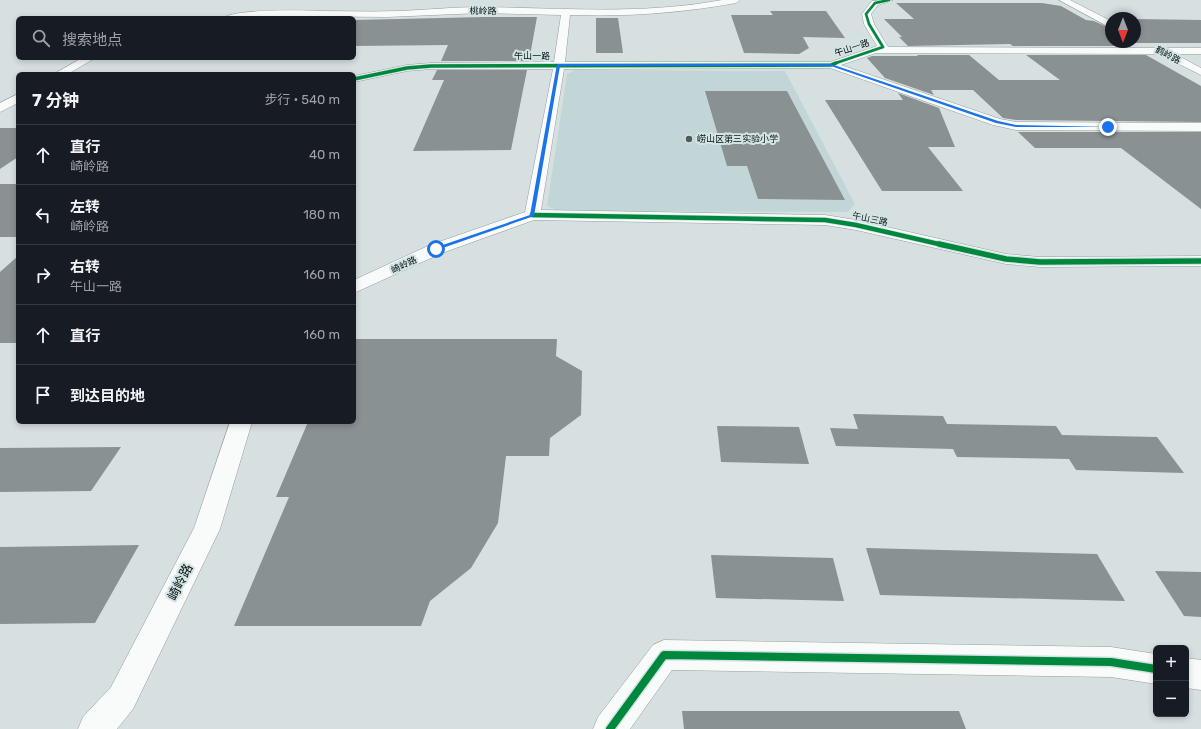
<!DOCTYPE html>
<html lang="zh">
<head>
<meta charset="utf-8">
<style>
  :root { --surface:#171b24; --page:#20242c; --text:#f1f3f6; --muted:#9ea1a6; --line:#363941 }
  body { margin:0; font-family:Rubik,"Noto Sans SC",sans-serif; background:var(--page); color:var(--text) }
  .controls { position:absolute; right:12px; bottom:12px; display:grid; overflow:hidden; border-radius:6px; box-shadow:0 2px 6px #0003 }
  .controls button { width:36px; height:36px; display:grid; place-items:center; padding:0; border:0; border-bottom:1px solid var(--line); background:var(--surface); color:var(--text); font:20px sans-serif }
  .compass { position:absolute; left:1105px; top:12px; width:36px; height:36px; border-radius:50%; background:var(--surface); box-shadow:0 2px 6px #0003; rotate:180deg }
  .stop { position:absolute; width:12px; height:12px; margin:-9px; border:3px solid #1a73e8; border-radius:50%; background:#fff }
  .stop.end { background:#1a73e8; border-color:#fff; box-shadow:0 1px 4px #0008 }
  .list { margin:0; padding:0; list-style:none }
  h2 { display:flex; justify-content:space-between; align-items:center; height:52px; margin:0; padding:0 16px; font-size:17px }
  h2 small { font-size:13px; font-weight:400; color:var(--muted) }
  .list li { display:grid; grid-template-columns:26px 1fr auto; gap:12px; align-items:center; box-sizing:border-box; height:60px; padding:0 16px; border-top:1px solid var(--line) }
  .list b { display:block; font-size:15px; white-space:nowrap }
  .list p { margin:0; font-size:13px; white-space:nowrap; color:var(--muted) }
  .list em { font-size:13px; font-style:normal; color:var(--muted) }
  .icon { flex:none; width:22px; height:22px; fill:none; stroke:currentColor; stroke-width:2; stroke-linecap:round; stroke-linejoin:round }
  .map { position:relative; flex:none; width:1201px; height:729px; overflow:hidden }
  .search { position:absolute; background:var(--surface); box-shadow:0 2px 6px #0003; left:16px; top:16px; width:340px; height:44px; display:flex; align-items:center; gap:10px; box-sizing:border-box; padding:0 14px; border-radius:6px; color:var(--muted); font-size:15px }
  .panel { position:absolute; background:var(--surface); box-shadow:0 2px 6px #0003; left:16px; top:72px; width:340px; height:352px; border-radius:6px }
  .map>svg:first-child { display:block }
  .built { fill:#c3d6d7 }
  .building { fill:#8a9192 }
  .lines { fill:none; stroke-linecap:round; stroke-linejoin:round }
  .street-casing { stroke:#959c9d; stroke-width:1 }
  .street { fill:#f9fafa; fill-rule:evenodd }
  .cycleway-far4-casing { stroke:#d2e4e5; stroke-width:3.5 }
  .cycleway-far3-casing { stroke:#d2e4e5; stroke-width:5 }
  .cycleway-far2-casing { stroke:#d2e4e5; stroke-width:6 }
  .cycleway-far1-casing { stroke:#d2e4e5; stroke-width:8 }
  .cycleway-casing { stroke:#d2e4e5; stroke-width:11 }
  .cycleway-far4 { stroke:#00873e; stroke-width:2.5 }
  .cycleway-far3 { stroke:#00873e; stroke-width:3.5 }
  .cycleway-far2 { stroke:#00873e; stroke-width:4.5 }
  .cycleway-far1 { stroke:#00873e; stroke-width:5.5 }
  .cycleway { stroke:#00873e; stroke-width:8 }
  .route { fill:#1a73e8 }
  .poi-dot { fill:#515959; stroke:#d2e4e5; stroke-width:1.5 }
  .labels { text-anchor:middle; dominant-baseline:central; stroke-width:4; stroke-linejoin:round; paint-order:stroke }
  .far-street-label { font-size:9px; fill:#0a1010; stroke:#d2e4e5 }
  .far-poi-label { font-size:9px; fill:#0a1010; stroke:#d2e4e5; text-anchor:start }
  .near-street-label { font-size:13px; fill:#0a1010; stroke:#d2e4e5 }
</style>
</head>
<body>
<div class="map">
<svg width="1201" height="729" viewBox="0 0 1201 729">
  <rect width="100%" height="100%" fill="#d6e0e1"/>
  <!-- built -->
  <polygon class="built" points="575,70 785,71 855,204 848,212 558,211 547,206 567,74"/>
  <!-- building -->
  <g class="building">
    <polygon points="896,3 1042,3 1061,6 1086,20 1094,21 1111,29 1111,42 1135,42 1135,19 1201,20 1201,43 1124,43 1130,46 1013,46 1010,44 908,46 899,37 902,37 884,19 914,19"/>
    <polygon points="770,11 826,11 845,38 803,37 809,48 799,54 744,53 731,15 773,15"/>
    <polygon points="484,17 537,17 529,61 441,61 448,45 354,46 354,20"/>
    <polygon points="596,18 618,18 623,53 596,53"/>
    <polygon points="917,55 969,55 999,80 1060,80 1026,55 1146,55 1201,86 1201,122 1016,120 1003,118 973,90 931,90 934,95 885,78 867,58 872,56 918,56"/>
    <polygon points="437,70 527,70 511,150 413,151 444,80 432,80"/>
    <polygon points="705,91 787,91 845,200 758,199 747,166 727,166"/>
    <polygon points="898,93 939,108 955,147 928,147 963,191 882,191 825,100 903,100"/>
    <polygon points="0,128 18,128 18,157 0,169"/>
    <polygon points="1018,132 1201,132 1201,209 1121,148 1035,148"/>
    <rect x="0" y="184" width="18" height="53"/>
    <polygon points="18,256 18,343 0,343 0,272"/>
    <polygon points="354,339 557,339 556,356 582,371 581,415 550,438 549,456 506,456 498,523 471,568 430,601 421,626 234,626 289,497 276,497 308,422 354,422"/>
    <polygon points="853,414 943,416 947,424 1056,426 1062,435 1157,437 1184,473 1076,470 1069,459 957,457 953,449 836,446 830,428 858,429"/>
    <polygon points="717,426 799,427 809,464 721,462"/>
    <polygon points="121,447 91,491 0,492 0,448"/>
    <polygon points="139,545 95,623 0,624 0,547"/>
    <polygon points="866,548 1097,554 1125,601 880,595"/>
    <polygon points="711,555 833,558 844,601 716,598"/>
    <polygon points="1155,571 1201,572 1201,617 1184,616"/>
    <polygon points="682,711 959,711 966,729 684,729"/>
  </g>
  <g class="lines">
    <defs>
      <g id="street">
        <path d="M722,0H740L736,3C681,13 626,17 570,15L565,62H830L877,46L864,24L862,14L872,1L893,0L878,5L871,14L874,24L888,47L1201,48V54H1175L1201,68V75L1159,54L876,53L841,65L1000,119L1016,122L1201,123V131L1016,130L993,125L830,68L564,69L541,210L825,215L856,220L1006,254L1040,257L1201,256V266L1040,267L1006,264L856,230L825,225L534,220L442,253L354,293V280L430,245L525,212L553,69H431L407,71L354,82V76L407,65L431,63L554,62L561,15L480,13L387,17L283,16L224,18C233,9 302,10 317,11C344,11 372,12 399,11C426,10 453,7 481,7C562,8 642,15 722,0Z"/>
        <polygon points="1059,0 1070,0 1111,21 1111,28"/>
        <polygon points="82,58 95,58 68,74 54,74"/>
        <polygon points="18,94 18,103 0,112 0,103"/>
        <polygon points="230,422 252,422 220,529 133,709 117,729 78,729 83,717 111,687 194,528"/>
        <polygon points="664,640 1111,647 1156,654 1156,684 1111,677 672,670 630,729 593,729 598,717 653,645"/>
        <polygon points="1186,658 1201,660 1201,690 1186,688"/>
      </g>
    </defs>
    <!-- street casing -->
    <use href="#street" class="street-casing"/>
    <!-- street -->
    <use href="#street" class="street"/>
    <defs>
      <polyline id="cycleway-far4" points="833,64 883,47 869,24 866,14 875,3 889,0"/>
      <polyline id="cycleway-far3" points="354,79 407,68 431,66 831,65 836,63"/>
      <polyline id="cycleway-far2" points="532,215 825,220 856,225 943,245"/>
      <polyline id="cycleway-far1" points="939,244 1006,259 1040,262 1201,261"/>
      <polyline id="cycleway" points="610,729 664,655 1111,662 1156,669"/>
    </defs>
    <!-- cycleway-far4 casing -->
    <use href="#cycleway-far4" class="cycleway-far4-casing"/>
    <!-- cycleway-far3 casing -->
    <use href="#cycleway-far3" class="cycleway-far3-casing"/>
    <!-- cycleway-far2 casing -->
    <use href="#cycleway-far2" class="cycleway-far2-casing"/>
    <!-- cycleway-far1 casing -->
    <use href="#cycleway-far1" class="cycleway-far1-casing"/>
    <!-- cycleway casing -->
    <use href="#cycleway" class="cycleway-casing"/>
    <!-- cycleway-far4 -->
    <use href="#cycleway-far4" class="cycleway-far4"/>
    <!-- cycleway-far3 -->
    <use href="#cycleway-far3" class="cycleway-far3"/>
    <!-- cycleway-far2 -->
    <use href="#cycleway-far2" class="cycleway-far2"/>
    <!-- cycleway-far1 -->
    <use href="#cycleway-far1" class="cycleway-far1"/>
    <!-- cycleway -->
    <use href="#cycleway" class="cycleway"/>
  </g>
  <!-- route -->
  <polygon class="route" points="557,64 831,64 998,121 1016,125 1110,127 1016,127 996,123 831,66 560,66 534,216 434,251 434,248 530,215"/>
  <!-- markers -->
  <circle class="poi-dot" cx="689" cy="139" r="4"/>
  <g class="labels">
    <!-- far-street labels -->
    <g class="far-street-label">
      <text transform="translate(483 11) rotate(1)">桃岭路</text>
      <text transform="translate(852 48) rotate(-18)">午山一路</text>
      <text transform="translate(1168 55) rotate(28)">鹤岭路</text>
      <text x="532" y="56">午山一路</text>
      <text transform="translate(870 219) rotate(12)">午山三路</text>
      <text transform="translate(404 265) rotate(-25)">崎岭路</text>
    </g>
    <!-- far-poi labels -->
    <g class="far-poi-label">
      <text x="697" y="139">崂山区第三实验小学</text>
    </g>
    <!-- near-street labels -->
    <g class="near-street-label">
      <text transform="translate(180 582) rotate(-63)">崎岭路</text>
    </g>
  </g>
</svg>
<div class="controls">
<button>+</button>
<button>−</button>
</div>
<svg class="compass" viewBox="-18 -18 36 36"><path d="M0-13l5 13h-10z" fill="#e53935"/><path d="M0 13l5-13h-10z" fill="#9ea1a6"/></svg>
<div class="stop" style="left:436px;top:249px"></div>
<div class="stop end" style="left:1108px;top:127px"></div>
<div class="search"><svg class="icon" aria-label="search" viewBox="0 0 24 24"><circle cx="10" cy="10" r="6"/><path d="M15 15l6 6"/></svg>搜索地点</div>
<section class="panel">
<h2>7 分钟<small>步行 · 540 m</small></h2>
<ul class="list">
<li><svg class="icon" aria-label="ahead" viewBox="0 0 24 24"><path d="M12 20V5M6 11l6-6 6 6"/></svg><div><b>直行</b><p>崎岭路</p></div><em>40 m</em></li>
<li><svg class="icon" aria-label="left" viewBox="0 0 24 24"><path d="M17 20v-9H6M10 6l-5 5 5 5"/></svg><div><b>左转</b><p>崎岭路</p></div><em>180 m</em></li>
<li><svg class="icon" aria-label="right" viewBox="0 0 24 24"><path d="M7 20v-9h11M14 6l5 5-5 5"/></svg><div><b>右转</b><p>午山一路</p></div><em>160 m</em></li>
<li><svg class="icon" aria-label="ahead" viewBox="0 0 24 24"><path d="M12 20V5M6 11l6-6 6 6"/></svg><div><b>直行</b></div><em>160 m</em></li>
<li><svg class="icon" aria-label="arrive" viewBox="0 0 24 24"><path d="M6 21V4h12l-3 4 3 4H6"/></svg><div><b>到达目的地</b></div></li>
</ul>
</section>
</div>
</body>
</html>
